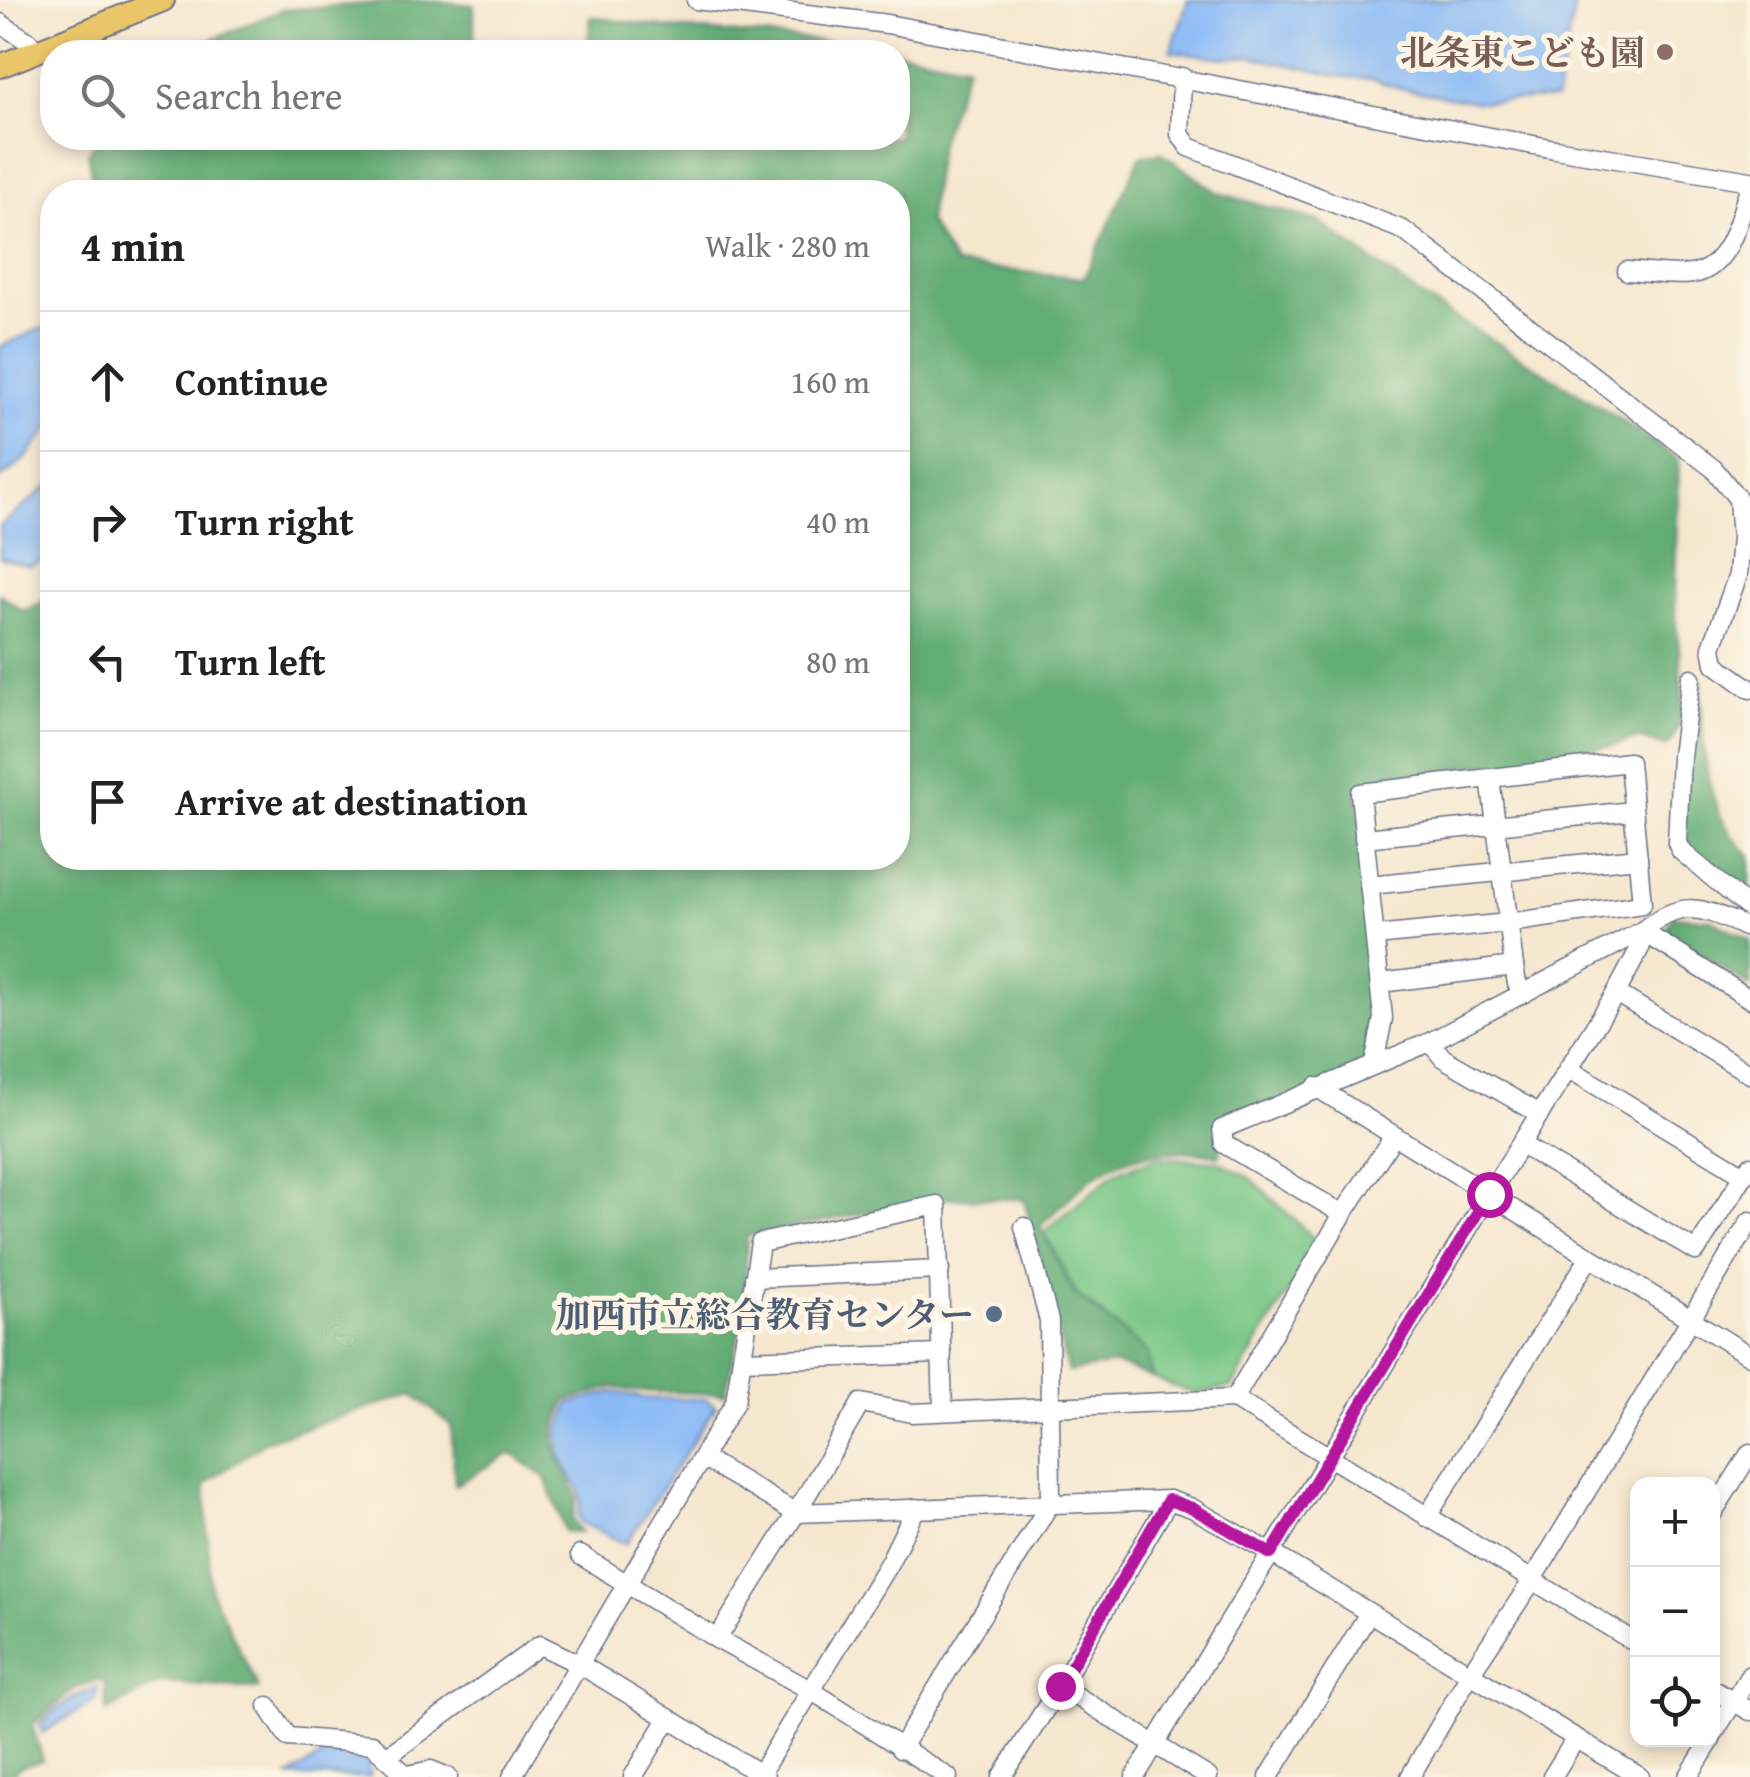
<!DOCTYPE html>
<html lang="en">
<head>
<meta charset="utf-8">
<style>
  :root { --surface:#fff; --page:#f6f6f6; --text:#222; --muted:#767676; --line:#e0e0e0 }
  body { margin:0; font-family:"Gentium Book Plus","Noto Serif JP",serif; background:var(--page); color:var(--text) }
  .controls { position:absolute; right:30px; bottom:30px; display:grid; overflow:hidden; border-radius:20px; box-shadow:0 5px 15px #0003 }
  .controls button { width:90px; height:90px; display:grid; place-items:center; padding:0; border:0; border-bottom:2px solid var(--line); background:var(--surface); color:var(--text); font:50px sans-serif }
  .stop { position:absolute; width:30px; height:30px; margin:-22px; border:8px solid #b5179e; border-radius:50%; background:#fff }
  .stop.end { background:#b5179e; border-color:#fff; box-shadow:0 2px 10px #0008 }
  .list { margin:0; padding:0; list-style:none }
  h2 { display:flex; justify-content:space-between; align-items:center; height:130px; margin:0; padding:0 40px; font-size:42px }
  h2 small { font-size:32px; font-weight:400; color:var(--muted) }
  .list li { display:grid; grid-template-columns:65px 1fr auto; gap:30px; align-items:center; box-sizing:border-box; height:140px; padding:0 40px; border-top:2px solid var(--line) }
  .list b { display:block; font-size:38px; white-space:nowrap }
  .list em { font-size:32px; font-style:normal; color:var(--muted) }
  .icon { flex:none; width:55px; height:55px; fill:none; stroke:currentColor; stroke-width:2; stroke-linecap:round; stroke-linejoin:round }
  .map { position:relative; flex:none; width:1750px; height:1777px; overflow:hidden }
  .search { position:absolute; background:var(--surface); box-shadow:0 5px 15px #0003; left:40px; top:40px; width:870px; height:110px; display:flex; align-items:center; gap:25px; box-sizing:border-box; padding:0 35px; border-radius:40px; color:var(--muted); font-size:38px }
  .panel { position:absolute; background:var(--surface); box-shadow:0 5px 15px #0003; left:40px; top:180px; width:870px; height:690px; border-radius:40px }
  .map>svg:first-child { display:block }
  .green { fill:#79c787; stroke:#4a7b72; stroke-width:2.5 }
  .forest { fill:#62ac74; stroke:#3e6e69; stroke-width:2.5 }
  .water { fill:#89baf6; stroke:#5274aa; stroke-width:2.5 }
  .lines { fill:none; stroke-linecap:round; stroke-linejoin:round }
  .minor-casing { stroke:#686f86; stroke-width:21 }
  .major-casing { stroke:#686f86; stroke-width:26 }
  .minor { stroke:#fff; stroke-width:18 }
  .major { stroke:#ebc669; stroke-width:22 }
  .route { stroke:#b5179e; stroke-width:12 }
  .education-dot { fill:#8d6e63; stroke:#fcf5e5; stroke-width:4 }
  .service-dot { fill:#5c6f8a; stroke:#fcf5e5; stroke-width:4 }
  .labels { text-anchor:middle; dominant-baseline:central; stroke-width:10; stroke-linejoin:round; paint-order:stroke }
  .education-label { font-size:35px; font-weight:bold; fill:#785e54; stroke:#fcf5e5; text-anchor:end }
  .service-label { font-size:35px; font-weight:bold; fill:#4e5e75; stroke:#fcf5e5; text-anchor:end }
</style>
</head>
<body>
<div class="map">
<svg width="1750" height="1777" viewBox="0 0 1750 1777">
  <rect width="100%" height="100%" fill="#fcf5e5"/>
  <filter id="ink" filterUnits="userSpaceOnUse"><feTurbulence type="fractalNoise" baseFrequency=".01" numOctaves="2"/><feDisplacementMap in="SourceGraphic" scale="20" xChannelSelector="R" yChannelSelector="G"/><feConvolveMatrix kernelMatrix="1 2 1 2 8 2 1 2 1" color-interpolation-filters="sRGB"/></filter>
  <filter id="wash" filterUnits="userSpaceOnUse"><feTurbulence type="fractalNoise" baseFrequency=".0048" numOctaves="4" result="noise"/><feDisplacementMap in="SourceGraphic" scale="40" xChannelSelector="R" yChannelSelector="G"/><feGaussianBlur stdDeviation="2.25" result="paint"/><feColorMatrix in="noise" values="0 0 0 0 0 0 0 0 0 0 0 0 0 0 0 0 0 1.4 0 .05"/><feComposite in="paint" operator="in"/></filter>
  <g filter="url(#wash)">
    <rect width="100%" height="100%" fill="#f6e7cf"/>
    <!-- green -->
    <polygon class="green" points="1159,1157 1221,1162 1250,1178 1318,1242 1232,1387 1194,1394 1152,1378 1147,1352 1076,1294 1044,1232 1115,1172"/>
    <!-- forest -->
    <g class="forest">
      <polygon points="422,0 474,5 474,52 181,52 282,10"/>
      <path d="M591,17L677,29L869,45L967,65L939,143L928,222L955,265L1084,278L1140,157L1161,152L1218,193L1318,221L1419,295L1615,416L1679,460C1678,507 1675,554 1675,602C1674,641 1697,715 1667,746L1637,738L1612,746L1551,753L1513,765L1471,766L1357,786L1378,1018L1373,1062L1225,1134L1219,1156C1178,1147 1127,1152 1092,1178C1074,1192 1057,1210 1040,1226L1075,1294L1147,1352L1152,1378L1115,1364L1068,1372L1024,1199L943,1198L747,1236L743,1317L725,1394L634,1391L613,1387L566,1401C543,1453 562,1452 577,1497L572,1519L581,1532L565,1531L546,1478L511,1453L455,1485L451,1425L413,1394L267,1440L205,1484L211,1592L259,1689L160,1683L106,1712L105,1682L97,1680L76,1688L32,1725L43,1760L18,1768L13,1777H0V594L23,611L52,598V858H898V192H94L88,154L97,138H898V52H587Z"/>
      <path d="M1695,681H1701C1703,741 1701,813 1750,855V901L1689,852L1681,833Z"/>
      <polygon points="1673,916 1710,919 1750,940 1750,987 1665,930"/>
    </g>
    <!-- water -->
    <g class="water">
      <polygon points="1188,0 1576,0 1556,99 1476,102 1403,89 1371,79 1337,76 1249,56 1225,58 1171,51"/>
      <polygon points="52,324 52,425 26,458 0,479 0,346"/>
      <polygon points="52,483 52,558 29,566 0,558 0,526"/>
      <path d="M612,1392L645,1398L706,1399L716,1406L626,1544L582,1523L578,1516C589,1481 564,1478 560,1450C557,1433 563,1420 569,1404Z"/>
      <path d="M98,1687L95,1701L42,1733L40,1724C56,1708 76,1695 98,1687Z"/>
      <polygon points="347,1749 366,1754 370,1777 289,1777 330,1751"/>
    </g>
  </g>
  <g filter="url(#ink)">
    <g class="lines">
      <defs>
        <g id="minor">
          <polyline points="696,0 887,24 1555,149 1750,181"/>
          <polyline points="0,23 29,42 33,53"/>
          <polyline points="1182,77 1180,134 1189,147 1403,230 1714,469 1738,499 1741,538 1738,575 1712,647 1715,664 1750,689"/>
          <path d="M1627,271C1648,272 1671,277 1692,274C1730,269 1741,214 1750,184"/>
          <polyline points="1691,678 1681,756 1677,843 1681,851 1750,909"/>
          <polyline points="1490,778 1514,966 1517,984 1525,993"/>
          <polyline points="1364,838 1633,811"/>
          <polyline points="1369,885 1638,858"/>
          <polyline points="1642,931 1750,999"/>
          <polyline points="1381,983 1514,966"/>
          <polyline points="1616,993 1750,1074"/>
          <polyline points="1430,1042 1443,1058 1540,1114"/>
          <polyline points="1374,1064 1383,1018 1360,793 1629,762 1642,904 1508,923 1375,936"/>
          <polyline points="1568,1068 1744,1175"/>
          <polyline points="1316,1087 1750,1356"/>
          <polyline points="1522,1145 1696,1251 1750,1166"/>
          <polyline points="1343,1214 1393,1137"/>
          <polyline points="754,1278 940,1270"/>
          <polyline points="742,1360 942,1354"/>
          <path d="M1234,1399L1343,1214L1224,1144L1222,1129L1430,1042L1642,931C1685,896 1704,909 1750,929"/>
          <polyline points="703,1458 796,1513 1169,1500 1192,1508 1271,1553 1640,1777"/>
          <polyline points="1712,1514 1750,1453"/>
          <polyline points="1427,1517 1589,1258"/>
          <polyline points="580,1555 717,1639 812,1691 948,1777"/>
          <polyline points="717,1639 796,1513 861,1403 912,1413 1234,1399 1638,1644"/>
          <polyline points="1060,1686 1208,1777"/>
          <polyline points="1712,1689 1750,1711"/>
          <polyline points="268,1706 288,1737 372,1744 405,1774"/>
          <polyline points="1712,1736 1750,1675"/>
          <polyline points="900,1749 1051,1502 1049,1321 1024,1227"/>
          <polyline points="386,1757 540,1645 581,1665 765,1777"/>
          <polyline points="399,1777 431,1770 448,1777"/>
          <polyline points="512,1777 735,1402 760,1243 937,1205 943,1411"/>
          <polyline points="633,1777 668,1719"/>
          <polyline points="758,1777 889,1563 916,1508"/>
          <polyline points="1002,1777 1060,1686 1169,1500"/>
          <polyline points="1135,1777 1489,1194 1616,993 1641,946 1642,931"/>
          <polyline points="1269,1777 1368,1615"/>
          <polyline points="1410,1777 1470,1674 1532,1581 1750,1221"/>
          <polyline points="1552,1777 1576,1738"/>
          <polyline points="1688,1777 1711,1740"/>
        </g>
        <polyline id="major" points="0,66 163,0"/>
      </defs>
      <!-- minor casing -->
      <use href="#minor" class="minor-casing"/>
      <!-- major casing -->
      <use href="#major" class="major-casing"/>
      <!-- minor -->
      <use href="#minor" class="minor"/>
      <!-- major -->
      <use href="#major" class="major"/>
    </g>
  </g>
  <g class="lines" filter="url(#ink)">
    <!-- route -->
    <polyline class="route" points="1060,1686 1168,1500 1192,1508 1271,1554 1489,1194"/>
  </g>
  <!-- markers -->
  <circle class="education-dot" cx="1665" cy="52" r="10"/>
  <circle class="service-dot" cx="994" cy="1314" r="10"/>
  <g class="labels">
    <!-- education labels -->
    <g class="education-label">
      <text x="1645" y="52">北条東こども園</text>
    </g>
    <!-- service labels -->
    <g class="service-label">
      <text x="974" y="1314">加西市立総合教育センター</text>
    </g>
  </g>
</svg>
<div class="controls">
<button>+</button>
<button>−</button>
<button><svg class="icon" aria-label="locate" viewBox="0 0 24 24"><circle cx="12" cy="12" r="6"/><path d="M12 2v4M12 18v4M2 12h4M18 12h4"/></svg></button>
</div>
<div class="stop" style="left:1489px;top:1194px"></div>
<div class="stop end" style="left:1060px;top:1686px"></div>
<div class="search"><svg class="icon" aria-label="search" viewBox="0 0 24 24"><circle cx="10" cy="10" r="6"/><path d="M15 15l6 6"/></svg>Search here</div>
<section class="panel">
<h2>4 min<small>Walk · 280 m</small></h2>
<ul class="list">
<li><svg class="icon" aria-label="ahead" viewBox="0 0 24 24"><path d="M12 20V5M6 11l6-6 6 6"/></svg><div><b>Continue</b></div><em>160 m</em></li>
<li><svg class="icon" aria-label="right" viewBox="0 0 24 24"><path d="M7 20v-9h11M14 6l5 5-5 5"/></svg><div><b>Turn right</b></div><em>40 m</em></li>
<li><svg class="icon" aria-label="left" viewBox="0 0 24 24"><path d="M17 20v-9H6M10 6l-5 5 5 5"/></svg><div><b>Turn left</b></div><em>80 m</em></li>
<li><svg class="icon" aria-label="arrive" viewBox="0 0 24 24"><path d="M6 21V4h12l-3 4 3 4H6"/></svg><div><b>Arrive at destination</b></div></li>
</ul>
</section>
</div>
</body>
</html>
